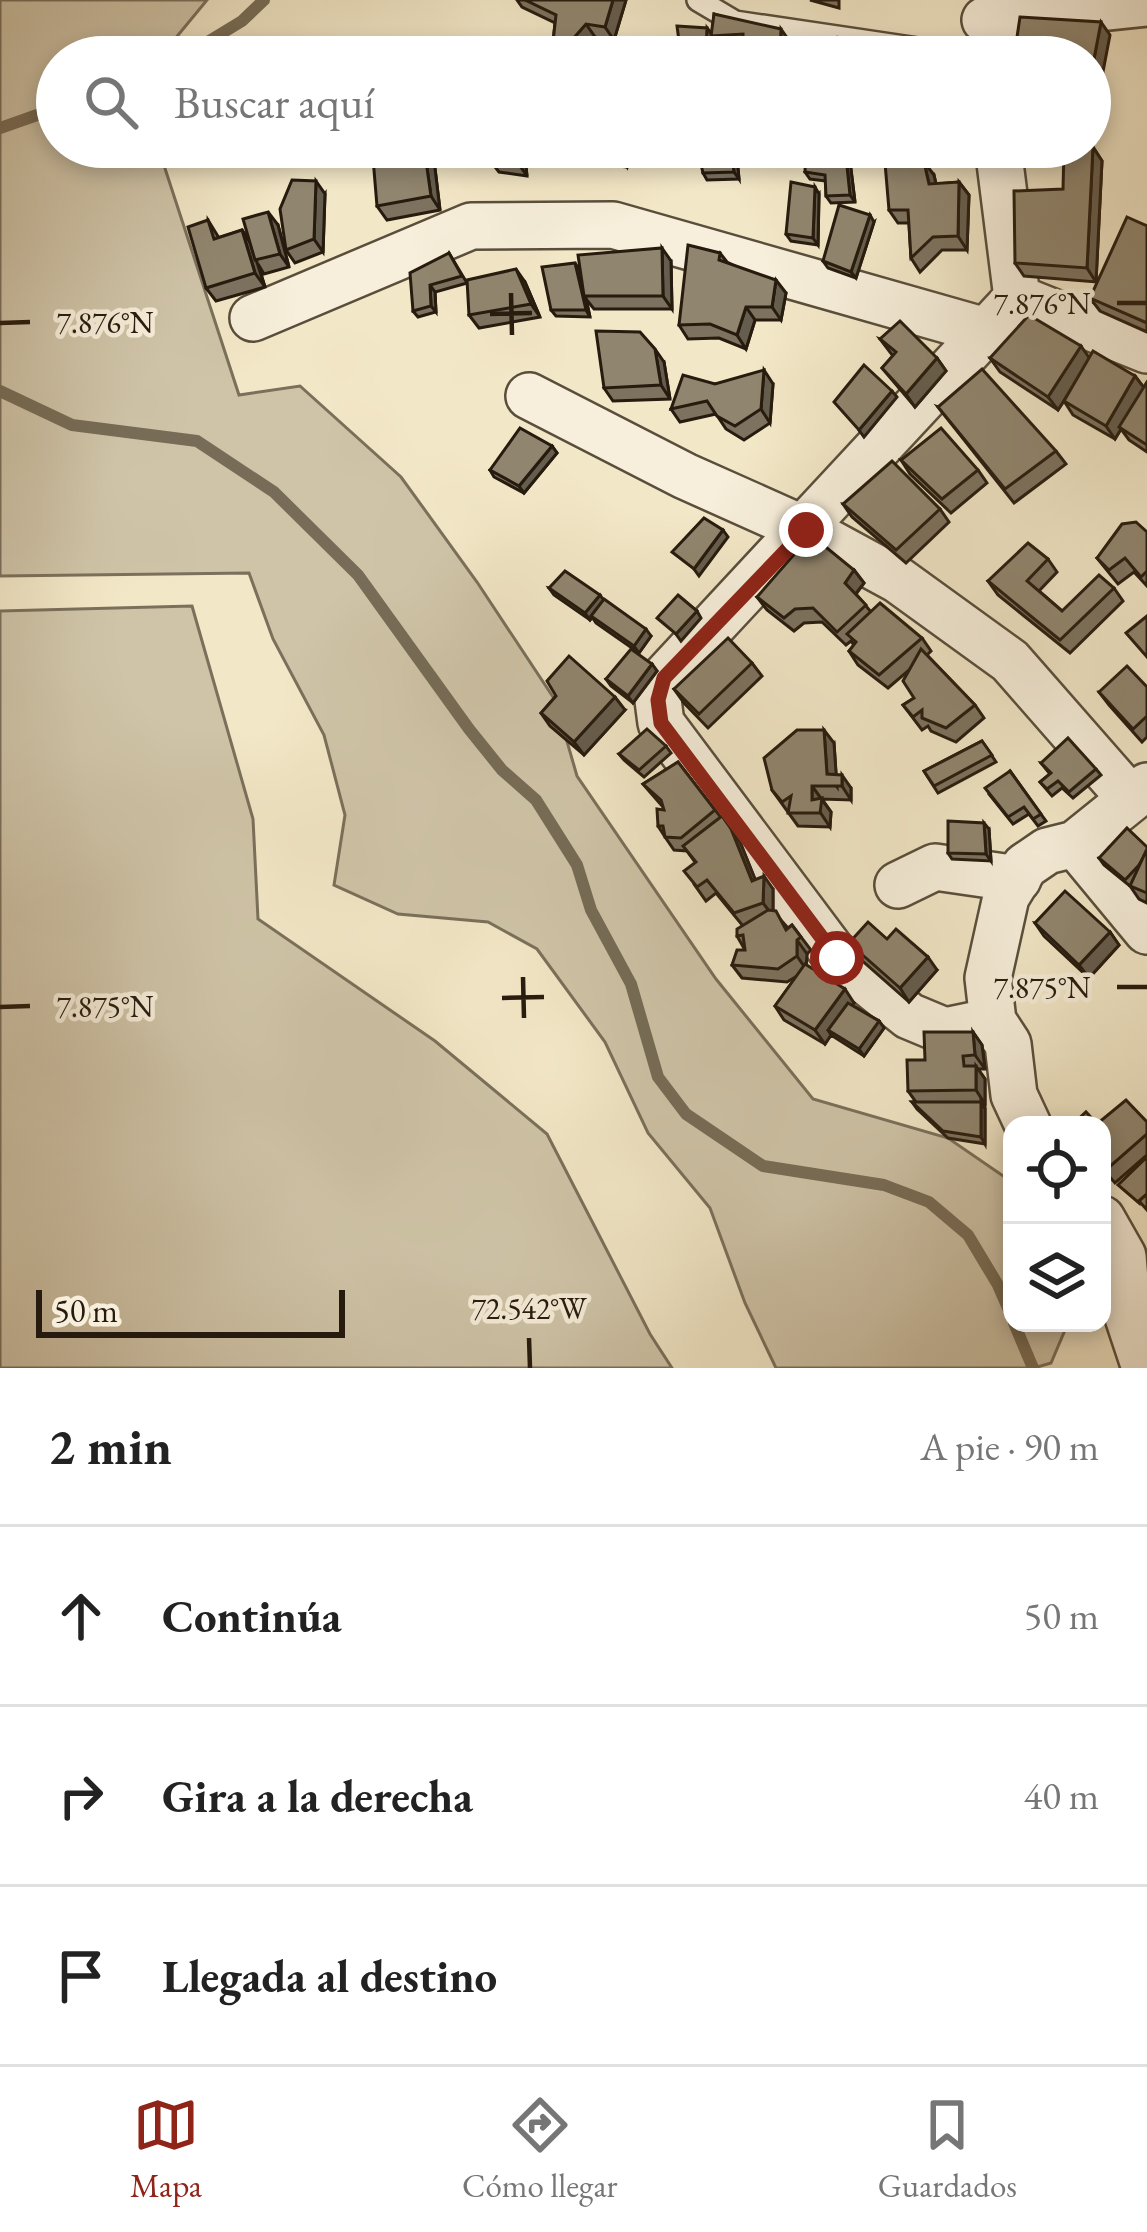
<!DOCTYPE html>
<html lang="es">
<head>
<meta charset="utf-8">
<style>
  :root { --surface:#fff; --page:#f6f6f6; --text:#222; --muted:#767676; --line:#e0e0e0; --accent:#8f2418 }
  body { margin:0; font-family:"EB Garamond",serif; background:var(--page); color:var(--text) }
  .controls { position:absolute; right:36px; bottom:36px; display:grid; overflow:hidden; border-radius:24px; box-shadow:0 6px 18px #0003 }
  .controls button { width:108px; height:108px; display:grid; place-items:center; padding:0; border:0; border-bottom:3px solid var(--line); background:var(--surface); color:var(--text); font:60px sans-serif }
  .scale { position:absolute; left:36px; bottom:30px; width:309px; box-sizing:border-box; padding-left:12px; border:6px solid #261b0e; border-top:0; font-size:33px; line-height:42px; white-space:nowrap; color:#261b0e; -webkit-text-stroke:9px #f7efdb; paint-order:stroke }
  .stop { position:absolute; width:36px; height:36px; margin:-27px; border:9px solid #8f2418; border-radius:50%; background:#fff }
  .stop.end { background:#8f2418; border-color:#fff; box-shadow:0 3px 12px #0008 }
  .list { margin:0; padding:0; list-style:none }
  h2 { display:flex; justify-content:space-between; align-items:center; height:156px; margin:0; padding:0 48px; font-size:51px }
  h2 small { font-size:39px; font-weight:400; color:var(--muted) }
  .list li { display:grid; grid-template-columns:78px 1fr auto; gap:36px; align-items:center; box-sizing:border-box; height:180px; padding:0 48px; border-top:3px solid var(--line) }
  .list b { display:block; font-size:45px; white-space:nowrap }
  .list em { font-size:39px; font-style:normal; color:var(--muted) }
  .icon { flex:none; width:66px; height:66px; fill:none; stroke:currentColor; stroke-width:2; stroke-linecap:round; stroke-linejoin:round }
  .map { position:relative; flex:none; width:1147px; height:1368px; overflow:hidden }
  .search { position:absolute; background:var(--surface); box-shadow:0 6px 18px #0003; left:36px; right:36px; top:36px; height:132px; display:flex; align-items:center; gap:30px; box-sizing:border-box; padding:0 42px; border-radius:66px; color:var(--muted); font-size:45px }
  .sheet { height:696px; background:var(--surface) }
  nav { display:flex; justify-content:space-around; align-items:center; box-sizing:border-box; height:168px; border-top:3px solid var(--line); background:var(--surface); font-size:33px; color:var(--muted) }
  nav a { display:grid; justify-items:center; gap:6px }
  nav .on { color:var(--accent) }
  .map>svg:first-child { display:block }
  .green { fill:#cfc4a8; stroke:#7a705b; stroke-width:3 }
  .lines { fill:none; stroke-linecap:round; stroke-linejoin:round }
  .stream { stroke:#776c57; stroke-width:12 }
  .lane-casing { stroke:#594e3c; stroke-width:26 }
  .street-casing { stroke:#594e3c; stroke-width:50 }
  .lane { stroke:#f7efdb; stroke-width:21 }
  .street { stroke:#f7efdb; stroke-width:45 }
  .wall { fill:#7c725f; stroke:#261b0e; stroke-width:3 }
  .shaded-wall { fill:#655d4d; stroke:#261b0e; stroke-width:3 }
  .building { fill:#90856e; stroke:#261b0e; stroke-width:3 }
  .route { stroke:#8f2418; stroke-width:15 }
  .ticks { fill:none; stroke:#261b0e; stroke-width:4.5 }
  .ticks-label { font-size:30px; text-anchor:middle; fill:#261b0e; stroke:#f7efdb; stroke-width:9; stroke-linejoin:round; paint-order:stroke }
</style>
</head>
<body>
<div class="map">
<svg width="1147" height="1368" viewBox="0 0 1147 1368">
  <rect width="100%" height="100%" fill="#f2e7c7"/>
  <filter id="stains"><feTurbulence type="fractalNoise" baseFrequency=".00167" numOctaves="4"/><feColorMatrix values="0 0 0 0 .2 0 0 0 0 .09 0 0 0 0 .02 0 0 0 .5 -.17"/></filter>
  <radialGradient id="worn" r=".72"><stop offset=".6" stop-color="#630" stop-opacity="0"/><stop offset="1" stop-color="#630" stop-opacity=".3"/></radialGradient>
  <!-- green -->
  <g class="green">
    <polygon points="0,0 207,0 160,57 57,57 57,147 158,147 239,395 300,386 401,477 477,582 555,700 577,776 716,979 813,1099 948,1138 1012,1182 1012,1323 1068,1323 1051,1363 1034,1368 776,1368 745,1303 710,1208 648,1133 605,1042 537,949 488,922 398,914 334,885 345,815 324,735 273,639 249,573 0,576"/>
    <polygon points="192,606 253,819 258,919 435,1041 547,1134 650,1334 672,1368 0,1368 0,611"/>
  </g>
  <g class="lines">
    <!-- stream -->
    <g class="stream">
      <polyline points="183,57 242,21 264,0"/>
      <polyline points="0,128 57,108"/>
      <polyline points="0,391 72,425 197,441 274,492 358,575 469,729 502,770 536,800 577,865 591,910 631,984 658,1077 686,1114 763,1166 884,1185 929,1202 968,1235 998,1285 1012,1317"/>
      <polyline points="1014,1323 1033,1368"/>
    </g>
    <defs>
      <polyline id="lane" points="698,0 735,22 972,57"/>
      <g id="street">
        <polyline points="985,20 1147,3"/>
        <polyline points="998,147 1017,298 1147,350"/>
        <polyline points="253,318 471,226 613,225 989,332"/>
        <polyline points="529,396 685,476 806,530 898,580 1010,661 1130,798"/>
        <polyline points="1075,844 1147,931"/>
        <polyline points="898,885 935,867 1018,879"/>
        <polyline points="993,1021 945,1031 909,1016 837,958 661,723 658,700 664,678 1017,298"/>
        <polyline points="1028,1125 1014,1095 1008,1044 993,1021 988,978 1006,897 1025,866 1047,851 1075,844 1147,786"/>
        <polyline points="1102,1219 1123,1256 1128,1317 1145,1368"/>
      </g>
    </defs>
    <!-- lane casing -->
    <use href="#lane" class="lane-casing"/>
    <!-- street casing -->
    <use href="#street" class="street-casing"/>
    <!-- lane -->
    <use href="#lane" class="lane"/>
    <!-- street -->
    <use href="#street" class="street"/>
  </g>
  <!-- wall -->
  <g class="wall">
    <polygon points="517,0 626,0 614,40 595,37 580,55 563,55 553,42 555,23 522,7"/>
    <polygon points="810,0 839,0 839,8"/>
    <polygon points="714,14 790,42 790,57 743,57 743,48 721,49 712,37 711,56 681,57 707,28 712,34"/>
    <polygon points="424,147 434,160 440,210 387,220 377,206"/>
    <polygon points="434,147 478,147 478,156 443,160"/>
    <polygon points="486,147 524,147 527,176 499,172 489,159"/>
    <polygon points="591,147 631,147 627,167 597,163 592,156"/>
    <polygon points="736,147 739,179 707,180 703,173"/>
    <polygon points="845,147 849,153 855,202 831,203 826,196 826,181 810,179 805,172"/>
    <polygon points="1093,147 1102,161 1096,282 1024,276 1015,263"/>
    <polygon points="934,175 936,184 959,182 969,195 967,250 942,250 920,272 911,258 909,223 898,223 889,210"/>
    <polygon points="325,194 323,252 295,263 286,250"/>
    <polygon points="819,194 818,245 791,241 786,234"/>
    <polygon points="208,220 219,238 242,230 250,241 278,225 289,267 264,274 258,264 265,287 216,301 206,288"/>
    <polygon points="874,222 856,278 828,268 823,261"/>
    <polygon points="1147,226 1147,332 1100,311 1090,298"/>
    <polygon points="449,253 467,283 435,292 436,312 418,317 413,311"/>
    <polygon points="720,253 727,262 786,293 781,320 755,320 746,349 719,338 688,339 679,325"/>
    <polygon points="671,261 672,309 594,309 586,299 590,317 556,316 551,310 580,269"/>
    <polygon points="525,282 540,317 479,328 469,315"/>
    <polygon points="880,339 937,358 946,371 915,407 882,368 893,356"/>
    <polygon points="990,358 1089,358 1135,376 1144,388 1147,382 1147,452 1129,440 1121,429 1115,439 1073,415 1064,401 1066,398 1058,410 1000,372"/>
    <polygon points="664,362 670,399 613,401 604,388"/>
    <polygon points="715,384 773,384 770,423 744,440 726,429 716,414 680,422 671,409"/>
    <polygon points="938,407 1056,451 1066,464 1014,503"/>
    <polygon points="552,446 557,453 524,493 494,477 490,470"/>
    <polygon points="901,460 978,470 987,483 951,513 910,474"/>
    <polygon points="843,504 940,509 949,522 906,563 852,517"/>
    <polygon points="1147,532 1147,586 1134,572 1118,584 1097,558"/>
    <polygon points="1048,559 1057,572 1039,591 1062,611 1114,588 1123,601 1070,653 998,595 988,581"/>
    <polygon points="854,570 864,583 856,594 871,612 922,638 931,651 927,655 975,705 984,718 956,742 931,731 928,726 922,730 903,705 914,698 909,670 888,688 858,665 849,651 854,645 851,641 846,645 822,622 804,623 794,631 767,610 757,597"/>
    <polygon points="549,588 604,600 651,636 639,653 596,623 592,617 590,620 554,595"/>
    <polygon points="752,663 762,676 708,728 684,703 674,689"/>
    <polygon points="652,664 657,671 633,703 611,686 606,679"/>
    <polygon points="1147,687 1147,737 1142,742 1109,705 1099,692"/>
    <polygon points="556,696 625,710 584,755 550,726 541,713"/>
    <polygon points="982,741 996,762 938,793 924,771"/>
    <polygon points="834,743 836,774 851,788 851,800 822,799 831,812 830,827 798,826 772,790"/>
    <polygon points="666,746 671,753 644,777 624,760 619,754"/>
    <polygon points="678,762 740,842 755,879 773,889 773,911 788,928 792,925 811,950 807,954 806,965 854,1003 852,1005 879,1021 884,1028 864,1056 831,1035 825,1044 784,1020 775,1006 797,976 787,982 742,978 732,965 745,950 737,936 743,926 716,893 706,901 694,884 695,862 687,851 674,850 665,837 658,826 664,810 663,807 643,784"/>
    <polygon points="1041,763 1096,769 1101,775 1073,798 1062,788 1052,796 1040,782 1050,774"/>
    <polygon points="1010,771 1046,821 1038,826 1029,814 1013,824 989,794"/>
    <polygon points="989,829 991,861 952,859 948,853"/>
    <polygon points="1147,847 1147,903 1139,899 1130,886 1104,865 1099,858"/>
    <polygon points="1035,923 1110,932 1119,945 1089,978 1044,936"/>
    <polygon points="887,939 937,970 909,1002 858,957 849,943"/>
    <polygon points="973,1032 982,1045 985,1069 978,1069 985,1079 985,1104 982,1104 985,1109 985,1144 948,1138 917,1109 912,1102 916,1102 908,1091 925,1060"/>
    <polygon points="1147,1122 1147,1155 1115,1183 1102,1168 1102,1125 1097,1124"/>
  </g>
  <!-- shaded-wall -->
  <g class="shaded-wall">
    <polygon points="613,0 626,0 614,40 605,27"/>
    <polygon points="1101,22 1110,35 1097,103 1090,93 1090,80"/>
    <polygon points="586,24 595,37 580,55 571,41"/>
    <polygon points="707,28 712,35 711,56 706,49"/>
    <polygon points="781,29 790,42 790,57 780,57"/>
    <polygon points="838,39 843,46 842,57 836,57"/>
    <polygon points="424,147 434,160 440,210 431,196"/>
    <polygon points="516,147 524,147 527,176 518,163"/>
    <polygon points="625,147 631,147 627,167 623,161"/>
    <polygon points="731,147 736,147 739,179 734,172"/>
    <polygon points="845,147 849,153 855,202 850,195"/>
    <polygon points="1093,147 1102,161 1096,282 1087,268"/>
    <polygon points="924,162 934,175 939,198 929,184"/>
    <polygon points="316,181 325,194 323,252 314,239"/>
    <polygon points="959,182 969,195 967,250 958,236"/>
    <polygon points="815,187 819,194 818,245 813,238"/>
    <polygon points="268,212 278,225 289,267 280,254"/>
    <polygon points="870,215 874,222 856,278 851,272"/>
    <polygon points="242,230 251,244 265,287 255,273"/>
    <polygon points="662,248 671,261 672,309 663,296"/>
    <polygon points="575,263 580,270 590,317 586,310"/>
    <polygon points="516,269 525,282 540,317 531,304"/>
    <polygon points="776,280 786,293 781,320 772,307"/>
    <polygon points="430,285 435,292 436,312 431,306"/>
    <polygon points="746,307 755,320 746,349 737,335"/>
    <polygon points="1081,346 1090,359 1058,410 1048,397"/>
    <polygon points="655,349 664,362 670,399 661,385"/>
    <polygon points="937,358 946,371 915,407 906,394"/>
    <polygon points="764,370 773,384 770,423 761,409"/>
    <polygon points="1135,376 1145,389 1115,439 1106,426"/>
    <polygon points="892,391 897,397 864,437 859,430"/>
    <polygon points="552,446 557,453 524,493 519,486"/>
    <polygon points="723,530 728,537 699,576 694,569"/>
    <polygon points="854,570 864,583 854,596 845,583"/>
    <polygon points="600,595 605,602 590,620 585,613"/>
    <polygon points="697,611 701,618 681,641 676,634"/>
    <polygon points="646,629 651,636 639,653 634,646"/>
    <polygon points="652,664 657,671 633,703 628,696"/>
    <polygon points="615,697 625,710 584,755 574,742"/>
    <polygon points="824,730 834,743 837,787 827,774"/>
    <polygon points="842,775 851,788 851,800 842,786"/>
    <polygon points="812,786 831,812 830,827 812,800"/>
    <polygon points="984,823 989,829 991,861 986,854"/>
    <polygon points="731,829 740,842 761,894 752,881"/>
    <polygon points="764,876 773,889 773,916 763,903"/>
    <polygon points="1110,932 1119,945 1089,978 1079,965"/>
    <polygon points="797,940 807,954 806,969 797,956"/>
    <polygon points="928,957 937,970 909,1002 900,988"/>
    <polygon points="845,989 854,1003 832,1033 828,1030 831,1035 825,1044 815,1030"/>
    <polygon points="879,1021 884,1028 864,1056 859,1049"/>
    <polygon points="973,1032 982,1045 985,1069 975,1055"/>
    <polygon points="976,1066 985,1079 985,1104 976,1090"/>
    <polygon points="981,1102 985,1109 985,1144 981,1137"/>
  </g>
  <!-- building -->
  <g class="building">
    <polygon points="525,0 613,0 605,27 586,24 571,41 553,42 556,15"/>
    <polygon points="714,14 781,29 780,57 743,57 743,34 711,36"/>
    <polygon points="1020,17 1101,22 1090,80 1090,57 1014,57"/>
    <polygon points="677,26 707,28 706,49 681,56"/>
    <polygon points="838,39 836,57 809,57 811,42"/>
    <polygon points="857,43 952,57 860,57"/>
    <polygon points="378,147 424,147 431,196 377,206 373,158"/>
    <polygon points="486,147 516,147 518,163 489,159"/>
    <polygon points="591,147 625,147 623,161 592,156"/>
    <polygon points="697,147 731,147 734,172 703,173"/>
    <polygon points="806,147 845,147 850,195 826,196 825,175 805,172"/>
    <polygon points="1093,147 1087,268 1015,263 1014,191 1063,189 1064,148"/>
    <polygon points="924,162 929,184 959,182 958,236 933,237 911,258 908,210 889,210 885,163"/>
    <polygon points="292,180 316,181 314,239 286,250 280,209"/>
    <polygon points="791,182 815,187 813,238 786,234"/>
    <polygon points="839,205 870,215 851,272 823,261"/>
    <polygon points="268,212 280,254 255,260 243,219"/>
    <polygon points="1127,217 1147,226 1147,323 1090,298"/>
    <polygon points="208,220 214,239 242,230 255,273 206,288 188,227"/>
    <polygon points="688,245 720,253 719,260 776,280 772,307 746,307 737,335 710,324 679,325"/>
    <polygon points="662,248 663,296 584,296 578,255"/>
    <polygon points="449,253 462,276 430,285 431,306 413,311 410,273"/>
    <polygon points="575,263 586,310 551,310 542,267"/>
    <polygon points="516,269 531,304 469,315 467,280"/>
    <polygon points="1029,315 1081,346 1048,397 990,358"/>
    <polygon points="900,321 937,358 906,394 882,368 896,352 880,339"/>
    <polygon points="596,331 640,332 655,349 661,385 604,388"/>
    <polygon points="1093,351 1135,376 1106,426 1064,401"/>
    <polygon points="864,365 892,391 859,430 834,402"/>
    <polygon points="982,369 1056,451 1005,489 938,407"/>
    <polygon points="764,370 761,409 735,426 717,416 707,401 671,409 683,375 715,384"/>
    <polygon points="1147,382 1147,445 1119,427"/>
    <polygon points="520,428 552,446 519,486 490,470"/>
    <polygon points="941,428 978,470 942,499 901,460"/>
    <polygon points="892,461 940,509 896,550 843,504"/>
    <polygon points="704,518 723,530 694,569 672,552"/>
    <polygon points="1136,522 1147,532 1147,571 1141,577 1125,558 1109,570 1097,558 1122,524"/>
    <polygon points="811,535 854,570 845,583 866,605 837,632 813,608 795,609 784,618 757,597"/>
    <polygon points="1028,543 1048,559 1027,581 1062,611 1099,575 1114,588 1060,640 988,581"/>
    <polygon points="565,571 600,595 585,613 549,588"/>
    <polygon points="678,595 697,611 676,634 657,618"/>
    <polygon points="604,599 646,629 634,646 591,616"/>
    <polygon points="880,603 922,638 879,675 849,651 856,642 847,634"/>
    <polygon points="1147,616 1147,657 1126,633"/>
    <polygon points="728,638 752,663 699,714 674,689"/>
    <polygon points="631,649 652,664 628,696 606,679"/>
    <polygon points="921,649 975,705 946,728 922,718 922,710 913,717 903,705 914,698 903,681"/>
    <polygon points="569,656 615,697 574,742 541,713 556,696 547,681"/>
    <polygon points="1127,666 1147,687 1147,716 1133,729 1099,692"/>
    <polygon points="647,729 666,746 639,770 619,754"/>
    <polygon points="797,730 824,730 827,774 842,775 842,786 812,786 812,800 822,798 820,813 788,813 791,796 782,802 772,790 764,758"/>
    <polygon points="1068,738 1096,769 1069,792 1058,781 1047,789 1040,782 1051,773 1041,763"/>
    <polygon points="982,741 992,755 934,786 924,771"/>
    <polygon points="678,762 715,810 681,838 665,837 663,826 658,826 657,809 664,810 661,800 643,784"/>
    <polygon points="1010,771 1041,814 1033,819 1024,807 1008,817 985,788"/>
    <polygon points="722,816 731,829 752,881 764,876 763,903 734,913 707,880 697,887 684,871 696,862 683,846"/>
    <polygon points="948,821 984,823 986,854 948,853"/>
    <polygon points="1127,828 1147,847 1147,851 1139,865 1125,880 1099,858"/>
    <polygon points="1146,851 1147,851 1147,893 1130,886"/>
    <polygon points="1065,891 1110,932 1079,965 1035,923"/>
    <polygon points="768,910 776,911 786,930 792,925 801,937 797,940 797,956 778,969 732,965 737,950 745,950 743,935 737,936 737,929"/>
    <polygon points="868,922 887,939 896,929 928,957 900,988 849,943"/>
    <polygon points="805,964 845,989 815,1030 775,1006"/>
    <polygon points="848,1003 879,1021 859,1049 828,1030"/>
    <polygon points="924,1032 973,1032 975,1055 963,1056 964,1066 976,1066 976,1090 908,1091 907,1060 925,1060"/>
    <polygon points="1126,1100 1147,1122 1147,1134 1106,1170 1102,1166 1102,1125 1072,1125 1086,1112 1097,1124"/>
    <polygon points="912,1102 981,1102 981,1137 943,1131"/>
    <polygon points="1147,1157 1147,1194 1139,1201 1139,1203 1118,1185"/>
    <polygon points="1147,1194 1147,1210 1139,1201"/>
  </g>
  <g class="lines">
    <!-- route -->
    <polyline class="route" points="806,530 664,678 658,700 661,723 837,958"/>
  </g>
  <!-- ticks -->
  <path class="ticks" d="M511,293L512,335M1117,303H1147M490,314L532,313M0,323L30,322M523,977L524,1018M1117,987H1147M502,998L544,997M0,1007L30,1006M529,1338L530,1368"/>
  <g class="ticks-label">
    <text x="1042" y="314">7.876°N</text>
    <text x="105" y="333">7.876°N</text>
    <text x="1042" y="998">7.875°N</text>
    <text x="105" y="1017">7.875°N</text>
    <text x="529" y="1319">72.542°W</text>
  </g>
  <rect width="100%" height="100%" filter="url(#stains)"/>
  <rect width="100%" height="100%" fill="url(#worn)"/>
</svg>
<div class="controls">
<button><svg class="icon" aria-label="locate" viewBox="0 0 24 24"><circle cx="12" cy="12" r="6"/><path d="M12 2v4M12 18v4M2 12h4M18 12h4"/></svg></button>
<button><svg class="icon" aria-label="layers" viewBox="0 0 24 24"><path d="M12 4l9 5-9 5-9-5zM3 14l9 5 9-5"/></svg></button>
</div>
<div class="scale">50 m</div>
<div class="stop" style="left:837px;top:958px"></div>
<div class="stop end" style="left:806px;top:530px"></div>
<div class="search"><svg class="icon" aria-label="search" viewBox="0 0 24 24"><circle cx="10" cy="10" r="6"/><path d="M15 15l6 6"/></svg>Buscar aquí</div>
</div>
<section class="sheet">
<h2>2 min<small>A pie · 90 m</small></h2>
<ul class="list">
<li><svg class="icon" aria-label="ahead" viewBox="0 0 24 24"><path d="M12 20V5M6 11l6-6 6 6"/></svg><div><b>Continúa</b></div><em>50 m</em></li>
<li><svg class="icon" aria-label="right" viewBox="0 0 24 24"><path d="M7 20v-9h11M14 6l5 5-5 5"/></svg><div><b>Gira a la derecha</b></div><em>40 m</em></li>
<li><svg class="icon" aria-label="arrive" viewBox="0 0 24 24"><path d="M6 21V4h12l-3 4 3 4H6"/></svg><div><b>Llegada al destino</b></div></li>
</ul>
</section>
<nav>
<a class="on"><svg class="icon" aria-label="map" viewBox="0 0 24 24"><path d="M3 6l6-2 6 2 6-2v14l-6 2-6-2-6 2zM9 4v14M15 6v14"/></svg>Mapa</a>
<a><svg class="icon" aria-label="directions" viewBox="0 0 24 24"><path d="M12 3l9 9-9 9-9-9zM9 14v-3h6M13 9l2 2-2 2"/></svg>Cómo llegar</a>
<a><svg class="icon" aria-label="saved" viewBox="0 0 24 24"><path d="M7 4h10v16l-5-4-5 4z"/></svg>Guardados</a>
</nav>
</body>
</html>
